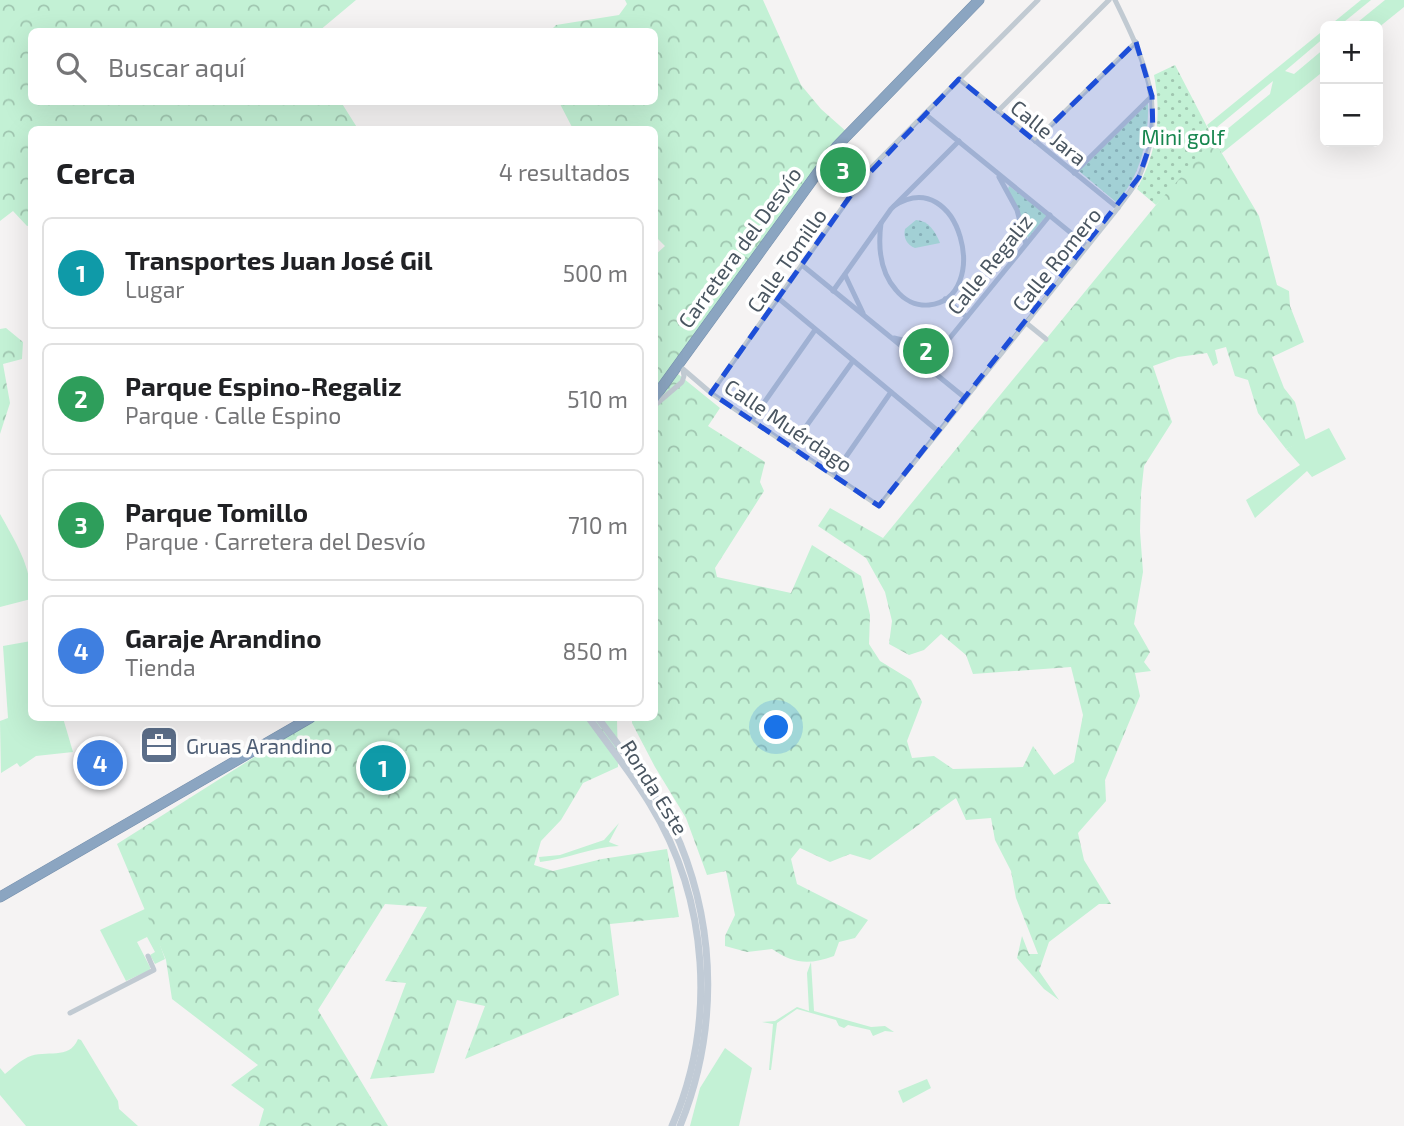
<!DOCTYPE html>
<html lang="es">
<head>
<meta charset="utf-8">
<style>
  :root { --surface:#fff; --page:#f6f6f6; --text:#202124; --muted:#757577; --line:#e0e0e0; --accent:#1a73e8 }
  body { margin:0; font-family:"Exo 2",sans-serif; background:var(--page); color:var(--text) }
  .controls { position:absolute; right:21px; top:21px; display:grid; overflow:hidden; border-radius:10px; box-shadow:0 7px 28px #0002 }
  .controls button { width:63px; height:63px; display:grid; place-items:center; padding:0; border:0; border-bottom:2px solid var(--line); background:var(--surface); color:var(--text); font:35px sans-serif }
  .you { position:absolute; left:777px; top:728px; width:24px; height:24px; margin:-18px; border:5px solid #fff; border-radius:50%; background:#1a73e8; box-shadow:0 0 0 10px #1a73e833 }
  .badge { display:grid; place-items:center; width:46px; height:46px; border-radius:50%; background:var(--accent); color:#fff; font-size:23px; font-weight:700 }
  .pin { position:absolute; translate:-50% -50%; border:4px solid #fff; box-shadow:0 2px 7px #0006 }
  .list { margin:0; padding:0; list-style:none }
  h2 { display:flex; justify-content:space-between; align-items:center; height:91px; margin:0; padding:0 28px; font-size:30px }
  h2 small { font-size:23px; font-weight:400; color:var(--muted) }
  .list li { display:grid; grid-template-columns:46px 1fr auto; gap:21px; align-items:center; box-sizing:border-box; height:112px; margin:0 14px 14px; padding:0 14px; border:2px solid var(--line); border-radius:10px }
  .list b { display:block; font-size:26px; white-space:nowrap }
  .list p { margin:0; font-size:23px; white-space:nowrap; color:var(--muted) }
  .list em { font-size:23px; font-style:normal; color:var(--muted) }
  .icon { flex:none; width:38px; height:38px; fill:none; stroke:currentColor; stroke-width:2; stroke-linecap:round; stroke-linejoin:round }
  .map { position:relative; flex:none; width:1404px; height:1126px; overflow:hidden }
  .search { position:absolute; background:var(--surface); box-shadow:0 7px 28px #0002; left:28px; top:28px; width:630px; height:77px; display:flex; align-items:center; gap:18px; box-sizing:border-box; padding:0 24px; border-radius:10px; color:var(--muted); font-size:26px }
  .panel { position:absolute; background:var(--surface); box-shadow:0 7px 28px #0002; left:28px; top:126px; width:630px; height:595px; border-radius:10px }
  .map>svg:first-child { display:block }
  .green { fill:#c3f1d5 }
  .forest { fill:url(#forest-crowns) }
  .park { fill:url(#park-dots) }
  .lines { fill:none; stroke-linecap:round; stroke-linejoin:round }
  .highway-casing { stroke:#7690ad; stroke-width:11 }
  .street { stroke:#c1cad2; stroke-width:5 }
  .secondary { stroke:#c1cbd6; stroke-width:7 }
  .highway { stroke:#8ba5c1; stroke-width:10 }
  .marked { fill:#1d4ed8; fill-opacity:0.2; stroke:#1d4ed8; stroke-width:5; stroke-dasharray:14 9; stroke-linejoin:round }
  .labels { text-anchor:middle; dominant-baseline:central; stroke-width:7; stroke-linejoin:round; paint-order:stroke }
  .street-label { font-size:21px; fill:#4a5661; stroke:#fff }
  .park-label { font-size:21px; fill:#17864f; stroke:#fff }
  .service-label { font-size:21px; fill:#4e5e75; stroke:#fff; text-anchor:start }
</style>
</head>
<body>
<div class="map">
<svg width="1404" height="1126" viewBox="0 0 1404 1126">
  <defs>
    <pattern id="forest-crowns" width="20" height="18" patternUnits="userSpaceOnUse" patternTransform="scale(1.75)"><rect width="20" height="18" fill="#c3f1d5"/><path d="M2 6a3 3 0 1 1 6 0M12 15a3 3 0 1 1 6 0" fill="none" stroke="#a0c6b0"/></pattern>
    <pattern id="park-dots" width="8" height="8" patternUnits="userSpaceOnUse" patternTransform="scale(1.75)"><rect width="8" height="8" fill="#c3f1d5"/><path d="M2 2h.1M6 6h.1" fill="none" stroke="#a0c6b0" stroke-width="1.8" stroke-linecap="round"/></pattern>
  </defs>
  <rect width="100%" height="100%" fill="#f5f3f3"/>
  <!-- green -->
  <g class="green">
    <polygon points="1361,0 1371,0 1339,26 1329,26"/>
    <polygon points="1385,0 1404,0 1404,7 1378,28 1378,26 1353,26"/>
    <polygon points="1325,29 1325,37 1285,71 1294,74 1325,48 1325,70 1222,153 1214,140 1270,94 1273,81 1211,132 1207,125"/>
    <polygon points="1329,428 1346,459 1312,477 1307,471 1255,518 1246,500 1300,465 1286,449"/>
    <path d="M0,514C15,541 32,567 31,599L0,607Z"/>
    <polygon points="31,641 32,718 63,718 73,752 36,756 20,767 17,763 1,773 0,721 8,718 3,646"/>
    <path d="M619,823L609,842L619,846C592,847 567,859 540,862L539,857L560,855L604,840Z"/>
    <polygon points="147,908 165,959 155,964 150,955 155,952 147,937 137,942 150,967 150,970 126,981 100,930"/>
    <polygon points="811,962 814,1011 871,1027 885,1026 894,1032 885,1031 873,1036 870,1030 848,1025 844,1028 839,1026 836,1020 797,1009 777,1023 771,1070 769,1070 773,1024 762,1022 775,1021 797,1007 809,1011 807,973"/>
    <path d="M78,1039L81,1040L118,1101L119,1109L138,1126H26L0,1095V1068L5,1074C12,1068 20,1061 28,1057C46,1049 69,1061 78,1039Z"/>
    <polygon points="725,1048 752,1068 739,1126 690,1126 700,1088"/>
    <polygon points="927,1079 931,1088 903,1103 898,1091"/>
  </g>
  <!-- forest -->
  <g class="forest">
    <polygon points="0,0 356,0 319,31 32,32 32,102 341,102 358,129 32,130 31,225 27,226 13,211 0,221"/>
    <path d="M625,0H763L801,85L821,109L848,133L670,374H678L720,408L708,426L765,462L760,482L764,491L715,568L717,577L791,593L812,545L861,576L870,615L869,644L880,661L911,680L922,702L907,741L912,758L934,756L953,769L1023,767L1033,746L1054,775L1074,762L1083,715L1071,667L973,674L966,655L941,634L924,650L909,655L889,644L892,621L885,592L866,558L818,526L830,508L883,538L1174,183L1214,140L1259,216L1277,285L1289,291L1290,306L1304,342L1272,357L1284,388L1295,402L1306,441L1286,449L1258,413L1248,380L1235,376L1226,347L1215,350L1218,363L1213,366L1207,353L1178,357L1153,366L1172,422L1144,466L1141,494L1140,531L1143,572L1134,624L1150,652L1144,662L1151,671L1135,673L1140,696L1105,780L1106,801L1078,833L1084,860L1111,904H1099L1049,942L1039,971L1059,1000L1044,989L1017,958L1022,936L1029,954H1038L1016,898L1011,871L995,840L991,818L966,820L956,798L870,860L850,854L830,862L800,848L791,859L797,884L868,920L855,938L839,942L834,956C809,965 794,964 772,949L747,952L725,946V936L735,915L726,871L707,875L686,818L655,767L632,723V718H654V256L665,246L655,236L654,130L573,129L559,102H654V32H549L556,25L619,15L627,4Z"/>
    <polygon points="6,328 23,342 22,359 3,364 10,403 0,434 0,329"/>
    <polygon points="316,718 617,718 618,767 583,783 561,820 541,841 534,865 553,871 602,859 667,849 679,917 610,924 619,995 465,1059 485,1006 457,1000 434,1073 370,1079 406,983 385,981 427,907 385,904 318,1010 388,1126 259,1126 264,1109 231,1085 258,1065 172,999 166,960 117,844"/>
  </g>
  <!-- park -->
  <g class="park">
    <path d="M1175,65L1214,140L1156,205L1137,189C1157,152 1162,116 1154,75Z"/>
    <path d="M1148,103C1149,136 1141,178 1116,202L1079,171Z"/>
    <polygon points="843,147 865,166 845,195 821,174"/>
    <polygon points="1009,186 1047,215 1028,238 1008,189"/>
    <path d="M916,220C929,221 935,231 940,243L915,248C907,245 903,238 905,229Z"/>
    <polygon points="908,344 937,344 939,348 929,360"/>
  </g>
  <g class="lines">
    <defs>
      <g id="highway">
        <polyline points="654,398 837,146 979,0"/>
        <polyline points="0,897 310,718"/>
      </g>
    </defs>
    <!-- highway casing -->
    <use href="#highway" class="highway-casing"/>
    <!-- street -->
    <g class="street">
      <polyline points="959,79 1118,208"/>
      <polyline points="998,111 1109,0"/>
      <polyline points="925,114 1087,246"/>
      <polyline points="1035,141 1136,42"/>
      <polyline points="1074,173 1152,96"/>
      <polyline points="999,177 1017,210 1026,244"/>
      <path d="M881,223C878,246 880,272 896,290C904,300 916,306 929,305C993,299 960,163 894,206"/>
      <polyline points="802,265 964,397"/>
      <polyline points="845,275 863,313"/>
      <polyline points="833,291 891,209 959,141"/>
      <polyline points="778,298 938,431"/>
      <polyline points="945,299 967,317"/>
      <polyline points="1025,322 1046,339"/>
      <polyline points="894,338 919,344 946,342"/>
      <polyline points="927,366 1050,215"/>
      <path d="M683,369L711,393L879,506L1118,208C1125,198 1134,188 1139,177C1169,111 1144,59 1115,0"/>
      <polyline points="711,393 869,170 1038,0"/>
      <polyline points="654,406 682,382 684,376 683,370"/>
      <polyline points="752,420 815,330"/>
      <polyline points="792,446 853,361"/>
      <polyline points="834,474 891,392"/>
      <polyline points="70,1013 154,970 148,956"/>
    </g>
    <!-- secondary -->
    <g class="secondary">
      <path d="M589,718C609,746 632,774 650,804C709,900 717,1023 672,1126"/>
      <path d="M598,718C627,757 661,798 680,843C717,934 717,1035 680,1126"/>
    </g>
    <!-- highway -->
    <use href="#highway" class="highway"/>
  </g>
  <!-- marked area -->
  <path class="marked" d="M1136,42L1152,96L1153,136L1139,177L879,506L711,393L858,185L959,79L1035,141Z"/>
  <!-- icons -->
  <defs>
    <symbol id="office-square" viewBox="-11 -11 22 22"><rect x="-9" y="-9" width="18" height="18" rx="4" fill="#5c6f8a" stroke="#fff"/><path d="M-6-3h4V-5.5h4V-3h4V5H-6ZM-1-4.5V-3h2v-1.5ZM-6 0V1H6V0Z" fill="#fff"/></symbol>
  </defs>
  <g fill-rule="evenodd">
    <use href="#office-square" x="137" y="723" width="44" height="44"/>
  </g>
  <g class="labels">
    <!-- street labels -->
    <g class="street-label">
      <text transform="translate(1049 132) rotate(39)">Calle Jara</text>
      <text transform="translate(739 247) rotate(-54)">Carretera del Desvío</text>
      <text transform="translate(1056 259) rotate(-51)">Calle Romero</text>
      <text transform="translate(786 260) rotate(-55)">Calle Tomillo</text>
      <text transform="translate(989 264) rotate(-51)">Calle Regaliz</text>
      <text transform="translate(789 425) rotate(34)">Calle Muérdago</text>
      <text transform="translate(655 787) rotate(58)">Ronda Este</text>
    </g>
    <!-- park labels -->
    <g class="park-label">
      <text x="1183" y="136">Mini golf</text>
    </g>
    <!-- service labels -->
    <g class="service-label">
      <text x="186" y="745">Gruas Arandino</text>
    </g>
  </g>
</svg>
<div class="controls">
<button>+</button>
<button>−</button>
</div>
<div class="you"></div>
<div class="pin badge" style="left:383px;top:768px;background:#0f9aa8">1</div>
<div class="pin badge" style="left:926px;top:351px;background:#2e9e5b">2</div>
<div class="pin badge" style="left:843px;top:170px;background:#2e9e5b">3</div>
<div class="pin badge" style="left:100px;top:763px;background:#3f7fe0">4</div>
<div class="search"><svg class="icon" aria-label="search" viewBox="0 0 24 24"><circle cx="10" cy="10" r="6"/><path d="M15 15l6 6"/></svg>Buscar aquí</div>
<section class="panel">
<h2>Cerca<small>4 resultados</small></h2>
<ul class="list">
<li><span class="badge" style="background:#0f9aa8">1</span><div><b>Transportes Juan José Gil</b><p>Lugar</p></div><em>500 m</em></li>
<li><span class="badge" style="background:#2e9e5b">2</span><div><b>Parque Espino-Regaliz</b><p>Parque · Calle Espino</p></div><em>510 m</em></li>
<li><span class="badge" style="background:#2e9e5b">3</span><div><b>Parque Tomillo</b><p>Parque · Carretera del Desvío</p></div><em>710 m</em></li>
<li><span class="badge" style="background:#3f7fe0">4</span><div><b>Garaje Arandino</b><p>Tienda</p></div><em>850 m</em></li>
</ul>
</section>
</div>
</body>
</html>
